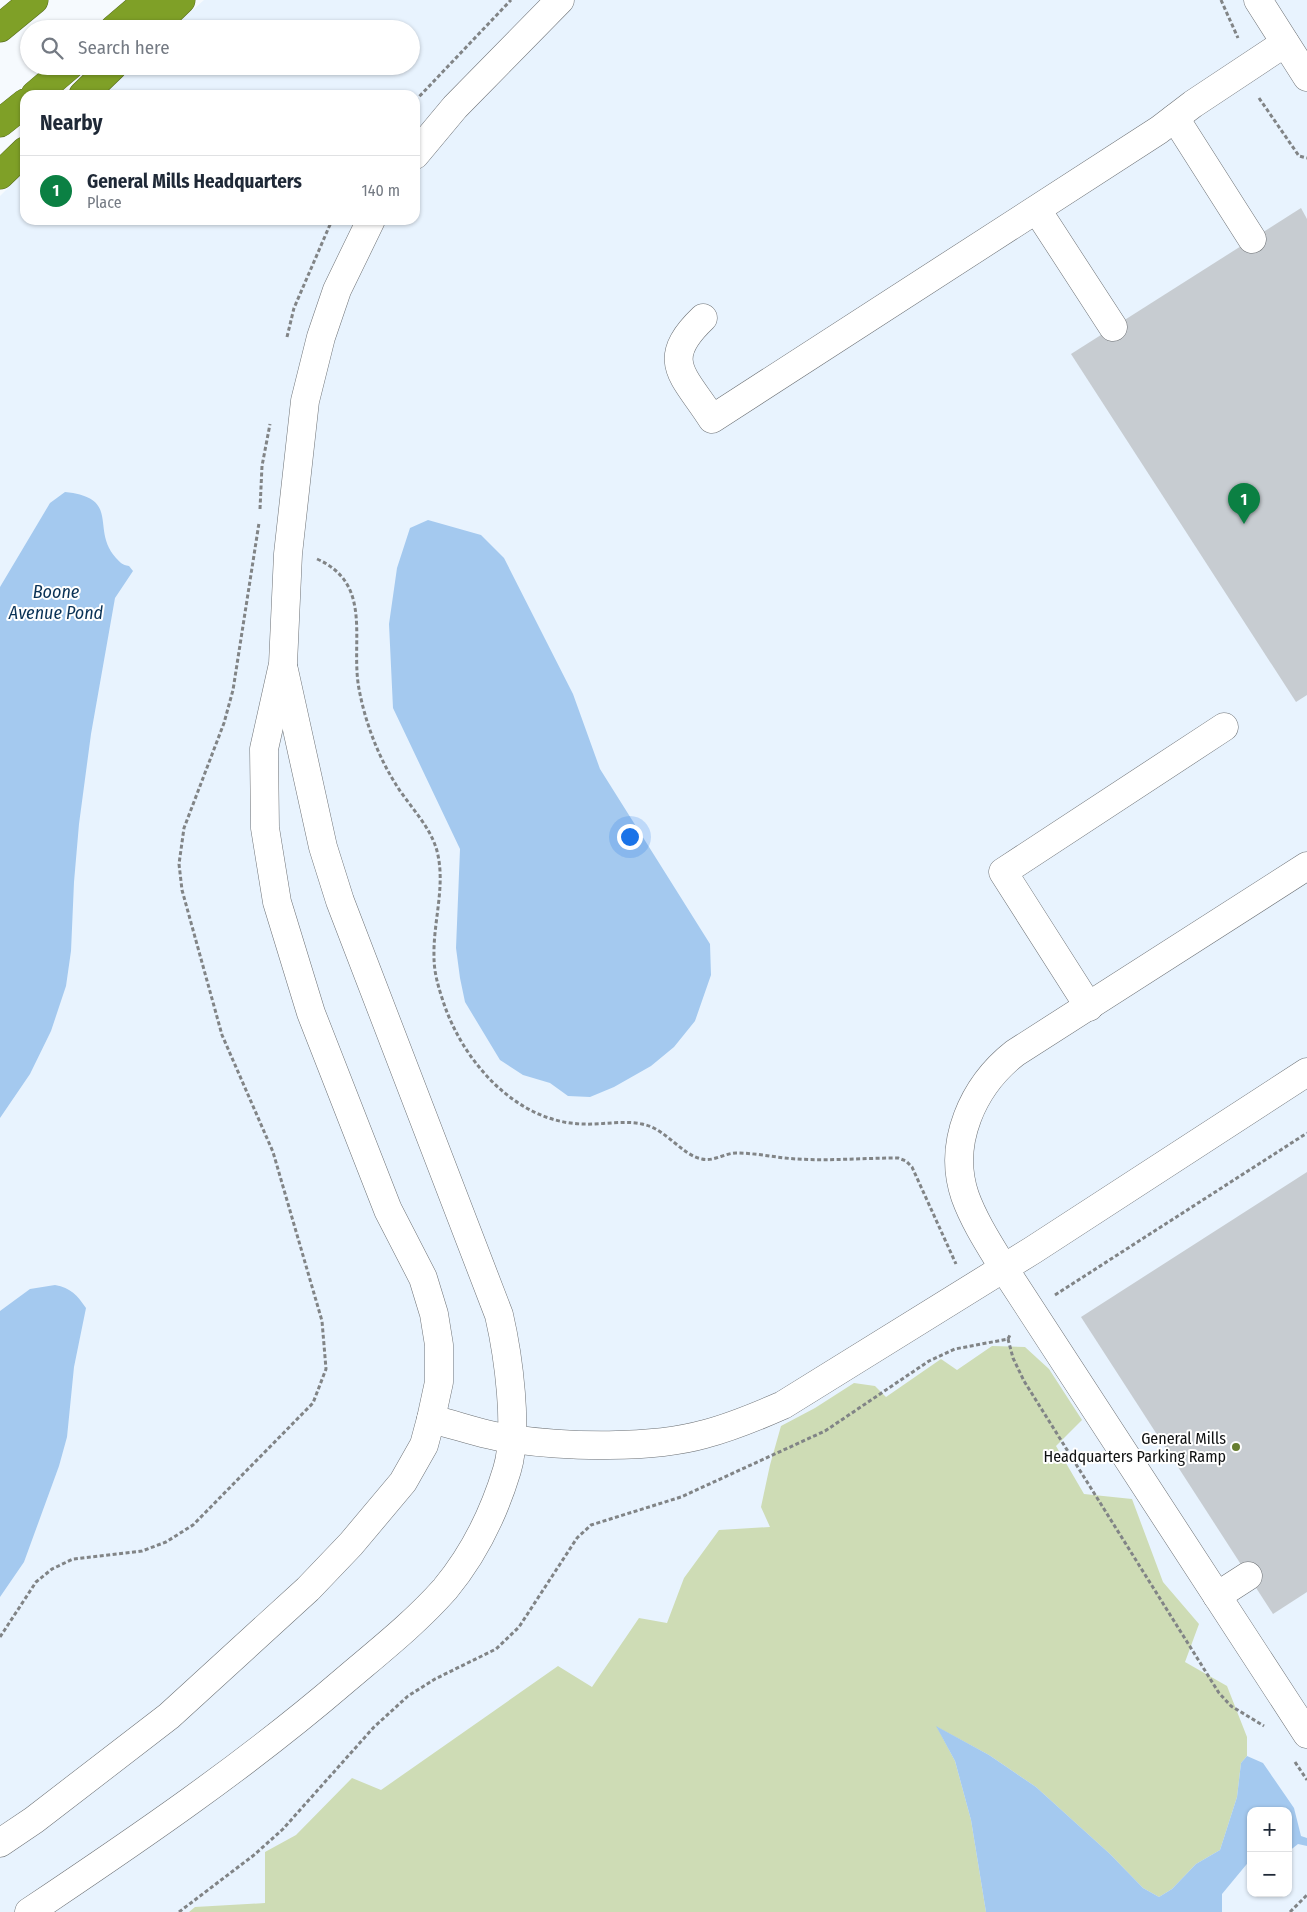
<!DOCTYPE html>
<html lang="en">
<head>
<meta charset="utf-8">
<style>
  :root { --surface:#fff; --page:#f6f6f7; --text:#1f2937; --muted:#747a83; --line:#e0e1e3; --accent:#0b8043 }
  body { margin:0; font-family:"Fira Sans Condensed",sans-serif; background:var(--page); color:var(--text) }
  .controls { position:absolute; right:15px; bottom:15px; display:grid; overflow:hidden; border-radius:10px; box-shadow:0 1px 4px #0004 }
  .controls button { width:45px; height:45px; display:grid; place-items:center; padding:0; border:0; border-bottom:1px solid var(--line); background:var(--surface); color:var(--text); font:25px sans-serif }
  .you { position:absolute; left:629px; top:836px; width:18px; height:18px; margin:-12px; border:4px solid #fff; border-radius:50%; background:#1a73e8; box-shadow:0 0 0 8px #1a73e833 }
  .badge { display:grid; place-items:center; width:32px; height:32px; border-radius:50%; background:var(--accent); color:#fff; font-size:16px; font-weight:700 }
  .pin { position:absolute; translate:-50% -41px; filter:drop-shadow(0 1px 2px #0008) }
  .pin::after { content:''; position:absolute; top:26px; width:18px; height:15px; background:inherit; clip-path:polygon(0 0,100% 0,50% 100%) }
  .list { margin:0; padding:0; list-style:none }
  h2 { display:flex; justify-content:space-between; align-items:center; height:65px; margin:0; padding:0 20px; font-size:21px }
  h2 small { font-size:16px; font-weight:400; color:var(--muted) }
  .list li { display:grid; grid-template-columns:32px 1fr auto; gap:15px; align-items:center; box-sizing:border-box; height:70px; padding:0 20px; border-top:1px solid var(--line) }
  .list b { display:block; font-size:19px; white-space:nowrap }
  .list p { margin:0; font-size:16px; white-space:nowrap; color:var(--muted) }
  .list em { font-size:16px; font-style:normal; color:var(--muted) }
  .icon { flex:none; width:28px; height:28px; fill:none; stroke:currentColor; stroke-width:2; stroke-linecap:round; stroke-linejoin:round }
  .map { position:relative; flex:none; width:1307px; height:1912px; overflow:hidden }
  .search { position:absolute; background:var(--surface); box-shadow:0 1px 4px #0004; left:20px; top:20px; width:400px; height:55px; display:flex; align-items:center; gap:12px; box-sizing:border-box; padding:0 18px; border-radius:28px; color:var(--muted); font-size:19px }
  .panel { position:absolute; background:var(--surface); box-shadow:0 1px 4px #0004; left:20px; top:90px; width:400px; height:135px; border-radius:15px }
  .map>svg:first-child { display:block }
  .built { fill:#e8f3fe; fill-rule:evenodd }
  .green { fill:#cedcb5 }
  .water { fill:#a4c9ef }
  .building { fill:#c7ccd1 }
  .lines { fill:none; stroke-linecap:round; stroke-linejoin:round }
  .minor-casing { stroke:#6d7175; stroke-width:29 }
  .highway-casing { stroke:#586e20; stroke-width:29 }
  .path { stroke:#818486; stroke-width:3; stroke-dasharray:4 2.5; stroke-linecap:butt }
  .minor { stroke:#fff; stroke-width:28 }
  .highway { stroke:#7fa027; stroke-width:28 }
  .poi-dot { fill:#677e30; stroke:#fff; stroke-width:2 }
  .labels { text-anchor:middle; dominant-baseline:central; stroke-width:4; stroke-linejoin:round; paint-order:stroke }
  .poi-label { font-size:16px; fill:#0f1112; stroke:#fff; text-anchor:end }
  .water-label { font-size:18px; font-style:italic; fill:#0a3256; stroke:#fff }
</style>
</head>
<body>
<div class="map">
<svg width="1307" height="1912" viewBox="0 0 1307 1912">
  <rect width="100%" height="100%" fill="#f6fafe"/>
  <!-- built -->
  <path class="built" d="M204,0H1307V1912H0V196L25,171V220H415V95H102L131,66H411V29H171ZM1251,1811H1288V1893H1251Z"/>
  <!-- green -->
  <polygon class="green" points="992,1346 1025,1347 1049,1369 1082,1420 1056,1446 1084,1494 1132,1499 1163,1582 1199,1624 1185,1662 1227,1686 1247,1737 1247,1756 1241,1763 1237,1797 1220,1850 1196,1864 1172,1889 1159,1897 1143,1888 1110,1854 1036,1787 989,1755 937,1727 955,1761 971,1820 986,1912 189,1912 195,1907 265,1903 265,1852 296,1835 352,1778 381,1790 558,1666 592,1687 639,1618 667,1623 684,1578 719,1530 770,1527 761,1507 770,1465 781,1426 815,1408 854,1383 875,1386 886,1397 941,1359 957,1370"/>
  <!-- water -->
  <g class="water">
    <path d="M65,492C122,498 90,529 116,558C121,563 122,565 129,566L133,571L115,598L91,734L79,824L74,882L71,951L66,986L51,1031L30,1074L0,1118V587L50,503Z"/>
    <polygon points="428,520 481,535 504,558 573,694 600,769 710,944 711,975 695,1021 674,1047 651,1066 614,1087 590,1097 568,1096 550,1083 523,1075 500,1060 465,1002 460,978 456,948 460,849 393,708 389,624 397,568 410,528"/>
    <path d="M55,1285C71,1288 77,1295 86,1308L74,1367L67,1437L59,1466L24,1562L0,1597V1311L30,1289Z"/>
    <polygon points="936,1726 989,1755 1036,1787 1110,1854 1143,1888 1159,1897 1172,1889 1196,1864 1220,1850 1237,1797 1241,1763 1247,1756 1263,1763 1294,1808 1301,1836 1307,1838 1307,1846 1298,1844 1288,1852 1288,1811 1251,1811 1251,1859 1222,1894 1222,1912 986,1912 971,1820 955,1761"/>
  </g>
  <!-- building -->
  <g class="building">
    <polygon points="1301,208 1307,219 1307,695 1296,702 1071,354"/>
    <polygon points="1307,1172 1307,1592 1273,1614 1081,1317"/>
  </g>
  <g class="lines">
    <defs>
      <g id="minor">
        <polyline points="1258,0 1307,77"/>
        <polyline points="1175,118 1252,239"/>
        <polyline points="415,155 455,107 560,0"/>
        <polyline points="1037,210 1113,327"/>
        <path d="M703,318C658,361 684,375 712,419L1159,130L1193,104L1285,43"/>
        <path d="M1307,866L1015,1053C973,1086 947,1143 965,1196C974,1221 989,1244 1003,1267L1307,1734"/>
        <polyline points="1089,1007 1003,872 1224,727"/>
        <path d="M431,1419C457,1425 485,1436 512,1439C567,1447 652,1449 705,1434C732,1427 758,1416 783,1405L1033,1250L1307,1072"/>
        <polyline points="1217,1596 1248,1576"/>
        <polyline points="0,1843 34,1820 169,1716 308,1589 351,1544 403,1482 424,1445 431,1419 439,1382 439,1345 434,1314 423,1278 388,1210 311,1013 277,902 265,828 264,749 283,664 288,554 305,401 321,337 337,290 371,220"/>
        <path d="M29,1912C138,1839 245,1766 344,1681C378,1652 415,1623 445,1589C474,1554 494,1513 507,1470C519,1430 508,1354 499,1315L340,901L323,847L284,670"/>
      </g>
      <g id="highway">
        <polyline points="0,28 34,0"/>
        <polyline points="114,29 148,0"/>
        <polyline points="151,29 181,0"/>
        <polyline points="35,95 69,66"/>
        <polyline points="83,95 113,66"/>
        <polyline points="0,123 25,103"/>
        <polyline points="0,175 25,151"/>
      </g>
    </defs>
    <!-- minor casing -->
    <use href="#minor" class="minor-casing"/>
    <!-- highway casing -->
    <use href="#highway" class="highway-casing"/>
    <!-- path -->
    <g class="path">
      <polyline points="1221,0 1238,38"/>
      <polyline points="1259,98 1299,156 1307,158"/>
      <polyline points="415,101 511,0"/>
      <polyline points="287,337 294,308 332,220"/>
      <polyline points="260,509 262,466 270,424"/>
      <path d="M317,559C374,584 350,641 359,689C365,721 377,754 395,783C408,805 430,825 437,851C446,886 433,921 434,957C434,972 438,986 443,1001C462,1060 515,1122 582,1124C602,1125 623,1120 642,1124C667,1129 681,1155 702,1159C713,1162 725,1153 736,1153C757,1153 777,1158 797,1159C830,1161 864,1158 898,1158L906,1161L912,1167L956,1264"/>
      <polyline points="1055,1295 1307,1133"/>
      <polyline points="1008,1339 1013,1358 1024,1381 1219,1693 1231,1706 1264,1726"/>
      <polyline points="0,1637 36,1582 52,1569 73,1559 142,1551 166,1542 193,1525 313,1403 326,1369 322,1321 273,1152 222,1035 182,890 179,864 184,828 224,723 233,690 259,523"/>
      <polyline points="1295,1762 1307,1780"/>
      <polyline points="179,1912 254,1855 283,1829 374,1727 408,1696 435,1679 496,1649 519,1627 577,1538 591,1525 681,1497 825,1431 929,1361 955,1349 1008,1339 1010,1335"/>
      <polyline points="1290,1912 1307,1895"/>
    </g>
    <!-- minor -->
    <use href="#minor" class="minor"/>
    <!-- highway -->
    <use href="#highway" class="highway"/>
  </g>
  <!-- markers -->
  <circle class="poi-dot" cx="1236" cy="1447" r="5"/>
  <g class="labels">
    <!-- poi labels -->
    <g class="poi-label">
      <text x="1226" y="1438">General Mills<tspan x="1226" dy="18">Headquarters Parking Ramp</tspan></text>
    </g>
    <!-- water labels -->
    <g class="water-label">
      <text x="56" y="592">Boone<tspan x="56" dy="21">Avenue Pond</tspan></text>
    </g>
  </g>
</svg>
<div class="controls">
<button>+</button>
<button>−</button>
</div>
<div class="you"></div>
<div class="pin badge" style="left:1244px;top:524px">1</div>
<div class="search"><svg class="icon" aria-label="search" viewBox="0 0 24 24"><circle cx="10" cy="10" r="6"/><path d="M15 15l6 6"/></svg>Search here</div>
<section class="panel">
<h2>Nearby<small></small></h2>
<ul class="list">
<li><span class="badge">1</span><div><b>General Mills Headquarters</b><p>Place</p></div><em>140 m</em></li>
</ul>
</section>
</div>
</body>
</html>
